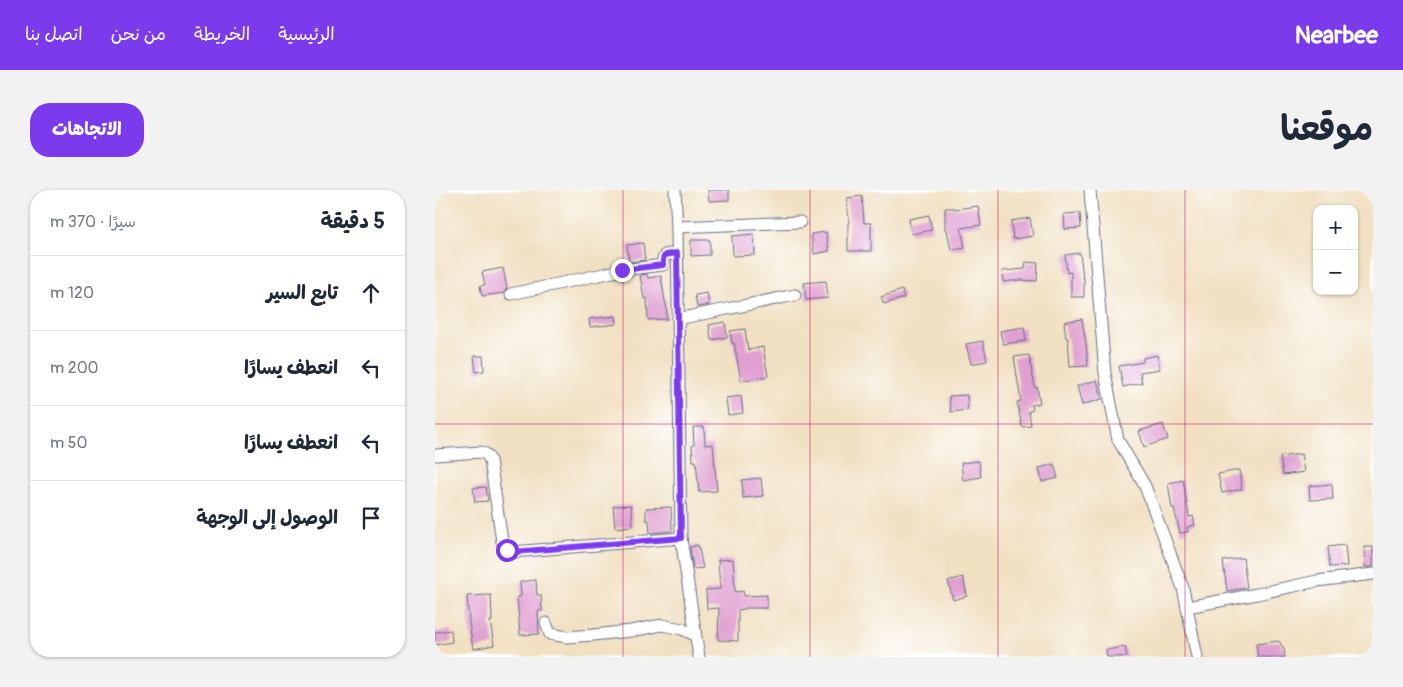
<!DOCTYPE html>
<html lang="ar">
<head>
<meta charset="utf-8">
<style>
  :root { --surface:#fff; --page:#f2f2f3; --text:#1f2937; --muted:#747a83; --line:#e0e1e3; --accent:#7c3aed }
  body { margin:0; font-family:Pangolin,"Playpen Sans Arabic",sans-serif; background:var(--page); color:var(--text); direction:rtl }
  .controls { position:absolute; right:15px; top:15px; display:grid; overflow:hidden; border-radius:10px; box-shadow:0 1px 4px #0004 }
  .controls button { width:45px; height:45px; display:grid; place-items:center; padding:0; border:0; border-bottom:1px solid var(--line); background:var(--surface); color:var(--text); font:25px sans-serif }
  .stop { position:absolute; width:15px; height:15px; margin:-11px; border:4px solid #7c3aed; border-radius:50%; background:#fff }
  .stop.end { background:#7c3aed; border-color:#fff; box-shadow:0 1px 5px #0008 }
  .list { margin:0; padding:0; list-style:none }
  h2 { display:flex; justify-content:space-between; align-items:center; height:65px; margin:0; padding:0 20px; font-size:21px }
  h2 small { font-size:16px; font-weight:400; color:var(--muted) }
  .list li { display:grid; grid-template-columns:32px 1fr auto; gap:15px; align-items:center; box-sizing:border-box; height:75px; padding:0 20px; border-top:1px solid var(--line) }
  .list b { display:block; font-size:19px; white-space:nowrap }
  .list em { font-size:16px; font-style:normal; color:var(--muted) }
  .icon { flex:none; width:28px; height:28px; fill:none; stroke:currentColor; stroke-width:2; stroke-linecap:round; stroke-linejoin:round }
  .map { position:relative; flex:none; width:938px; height:467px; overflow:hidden; direction:ltr; border-radius:20px }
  header { display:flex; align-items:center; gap:30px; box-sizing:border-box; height:70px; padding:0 25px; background:var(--accent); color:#fff }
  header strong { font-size:24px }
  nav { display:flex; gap:28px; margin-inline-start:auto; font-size:18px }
  .intro { display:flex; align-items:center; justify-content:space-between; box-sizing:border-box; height:120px; padding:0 30px }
  h1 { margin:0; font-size:35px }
  .button { padding:12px 22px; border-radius:20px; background:var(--accent); color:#fff; font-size:18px; font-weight:700 }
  main { display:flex; gap:30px; padding:0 30px }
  aside { flex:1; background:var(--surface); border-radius:20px; box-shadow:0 1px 4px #0004 }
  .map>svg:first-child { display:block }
  .building { fill:#e0a0d2 }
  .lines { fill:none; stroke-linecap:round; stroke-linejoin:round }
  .street-casing { stroke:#666d81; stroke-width:13 }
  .street { stroke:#fff; stroke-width:11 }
  .route { stroke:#7c3aed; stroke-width:6 }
  .grid { fill:none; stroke:#c2185b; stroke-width:1; stroke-opacity:0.55 }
</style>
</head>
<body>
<header>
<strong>Nearbee</strong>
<nav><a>الرئيسية</a><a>الخريطة</a><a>من نحن</a><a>اتصل بنا</a></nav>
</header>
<div class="intro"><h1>موقعنا</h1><a class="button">الاتجاهات</a></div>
<main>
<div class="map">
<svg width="938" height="467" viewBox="0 0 938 467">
  <rect width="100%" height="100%" fill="#fff"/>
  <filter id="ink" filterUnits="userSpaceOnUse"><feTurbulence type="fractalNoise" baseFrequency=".02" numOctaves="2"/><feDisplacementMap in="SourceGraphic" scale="10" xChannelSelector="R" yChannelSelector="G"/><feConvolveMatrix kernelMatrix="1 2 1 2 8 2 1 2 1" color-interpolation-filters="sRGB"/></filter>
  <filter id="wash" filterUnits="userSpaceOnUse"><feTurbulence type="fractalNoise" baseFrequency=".0096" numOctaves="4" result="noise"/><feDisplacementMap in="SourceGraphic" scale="20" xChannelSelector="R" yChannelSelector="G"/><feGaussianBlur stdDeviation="1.12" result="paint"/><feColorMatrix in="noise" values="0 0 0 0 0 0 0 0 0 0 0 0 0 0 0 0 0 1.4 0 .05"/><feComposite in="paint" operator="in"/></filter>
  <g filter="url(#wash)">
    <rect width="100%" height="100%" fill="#f1e0c2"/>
    <g id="blocks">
      <!-- building -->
      <g class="building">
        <polygon points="273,0 294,0 294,10 274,11"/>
        <polygon points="427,6 429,33 436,33 436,61 413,61 413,33 414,33 412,8"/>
        <polygon points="543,16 546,35 526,38 530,58 516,60 512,40 510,40 510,18 520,18 520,19"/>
        <polygon points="645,23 646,38 630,39 629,24"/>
        <polygon points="494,25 497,40 476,44 474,29"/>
        <polygon points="595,28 598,46 578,49 576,31"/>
        <polygon points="391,42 394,61 379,64 376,44"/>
        <polygon points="319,44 320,65 298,66 297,46"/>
        <polygon points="256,50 275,50 275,65 256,66"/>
        <polygon points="208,53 210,70 194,72 192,55"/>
        <polygon points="645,63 648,88 649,88 649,107 636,107 636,82 632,83 630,65"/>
        <polygon points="591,72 603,73 602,91 585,90 568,92 567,81 590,79"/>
        <polygon points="68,78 72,98 69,103 47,106 45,96 50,95 47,82"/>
        <polygon points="212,84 213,88 226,86 230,112 231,112 232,129 213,130 212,108 209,109 205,85"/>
        <polygon points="391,91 393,108 371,110 369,93"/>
        <polygon points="467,100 469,108 449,114 446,107"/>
        <polygon points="272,103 274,115 262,117 260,105"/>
        <polygon points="181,126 182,134 155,137 154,129"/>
        <polygon points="647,129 651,154 653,176 635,177 633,148 631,148 629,132"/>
        <polygon points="290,132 292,147 276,150 274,135"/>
        <polygon points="589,137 591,151 568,154 565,141"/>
        <polygon points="310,139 313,160 328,157 333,186 306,191 299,153 297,153 295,141"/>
        <polygon points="548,151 552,171 536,174 531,154"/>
        <polygon points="594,165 600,198 602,197 605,213 597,215 598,220 594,221 596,236 587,237 582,212 586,211 579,167"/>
        <polygon points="722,165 725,179 705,182 707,193 688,197 684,176 708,172 708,168"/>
        <polygon points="39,166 48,166 49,181 41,182"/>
        <polygon points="662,190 667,209 647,215 642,196"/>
        <polygon points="532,205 533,220 516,222 514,206"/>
        <polygon points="306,206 308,223 293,225 291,208"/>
        <polygon points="728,234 733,249 709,257 704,241"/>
        <polygon points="258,237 269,237 270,255 278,254 282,301 264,302 261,271 258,271 257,256 259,255"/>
        <polygon points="866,264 869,282 848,285 845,267"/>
        <polygon points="544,271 546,287 528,290 526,273"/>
        <polygon points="619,274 623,288 607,292 604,278"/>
        <polygon points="804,280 807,299 787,303 783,284"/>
        <polygon points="326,288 328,306 308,308 307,290"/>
        <polygon points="748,290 754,327 758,326 760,335 752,337 753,342 745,343 739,318 737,318 733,293"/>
        <polygon points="897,294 898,309 875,310 874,296"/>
        <polygon points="51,297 53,311 40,312 38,298"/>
        <polygon points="196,315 198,336 180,338 178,316"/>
        <polygon points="236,317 237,341 215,343 214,330 211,330 211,318"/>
        <polygon points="263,355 268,378 258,379 255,357"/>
        <polygon points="910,355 912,376 895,377 893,357"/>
        <polygon points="929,357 938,357 938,377 930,377"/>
        <polygon points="808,368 812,398 792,401 788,371"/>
        <polygon points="298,369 300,402 308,401 309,406 332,405 332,418 310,418 310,419 303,420 303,451 283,450 284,418 272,419 271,400 285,399 283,370"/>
        <polygon points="528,387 532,406 518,410 513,391"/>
        <polygon points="101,390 102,405 106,405 107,421 103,421 104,444 85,445 82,407 86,406 85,392"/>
        <polygon points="56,405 57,431 55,431 59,455 38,459 34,432 32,406"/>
        <polygon points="16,440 17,452 0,455 0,442"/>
        <polygon points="844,451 849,459 850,467 823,467 821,454"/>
        <polygon points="690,457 692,467 672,467 671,460"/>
      </g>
    </g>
  </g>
  <g filter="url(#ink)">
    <use href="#blocks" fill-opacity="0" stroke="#666d81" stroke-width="1"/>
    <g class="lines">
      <defs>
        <g id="street">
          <polyline points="240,0 242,37 246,348 264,467"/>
          <polyline points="655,0 670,183 683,250 710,296 748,398 762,467"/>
          <polyline points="242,37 365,32"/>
          <polyline points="76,104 187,80 228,75 228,69 230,65 242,63"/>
          <polyline points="243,129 360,105"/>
          <path d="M0,265L45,262C51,263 52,265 55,270L67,351L72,360L77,362L246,348"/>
          <polyline points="752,417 822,404 882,391 938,384"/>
          <polyline points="111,433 115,444 132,447 158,445 196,441 227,435 247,439 260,445"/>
        </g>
      </defs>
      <!-- street casing -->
      <use href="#street" class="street-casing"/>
      <!-- street -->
      <use href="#street" class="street"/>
    </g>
  </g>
  <g class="lines" filter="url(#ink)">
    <!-- route -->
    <polyline class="route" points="72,360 78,362 246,348 242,63 230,65 228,69 228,75 187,80"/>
  </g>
  <!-- grid -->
  <path class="grid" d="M188,0V467M375,0V467M563,0V467M750,0V467M0,234H938"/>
</svg>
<div class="controls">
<button>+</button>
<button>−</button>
</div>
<div class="stop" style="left:72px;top:360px"></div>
<div class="stop end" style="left:187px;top:80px"></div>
</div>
<aside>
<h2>5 دقيقة<small>سيرًا · 370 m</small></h2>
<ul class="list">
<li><svg class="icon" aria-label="ahead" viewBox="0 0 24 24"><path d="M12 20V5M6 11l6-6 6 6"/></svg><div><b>تابع السير</b></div><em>120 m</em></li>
<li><svg class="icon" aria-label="left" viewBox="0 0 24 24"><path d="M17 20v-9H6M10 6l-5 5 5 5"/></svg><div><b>انعطف يسارًا</b></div><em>200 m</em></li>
<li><svg class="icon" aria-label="left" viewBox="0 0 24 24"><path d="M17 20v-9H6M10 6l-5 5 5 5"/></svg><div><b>انعطف يسارًا</b></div><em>50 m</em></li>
<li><svg class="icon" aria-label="arrive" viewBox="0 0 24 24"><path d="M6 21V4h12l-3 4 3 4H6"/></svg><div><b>الوصول إلى الوجهة</b></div></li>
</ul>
</aside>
</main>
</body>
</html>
